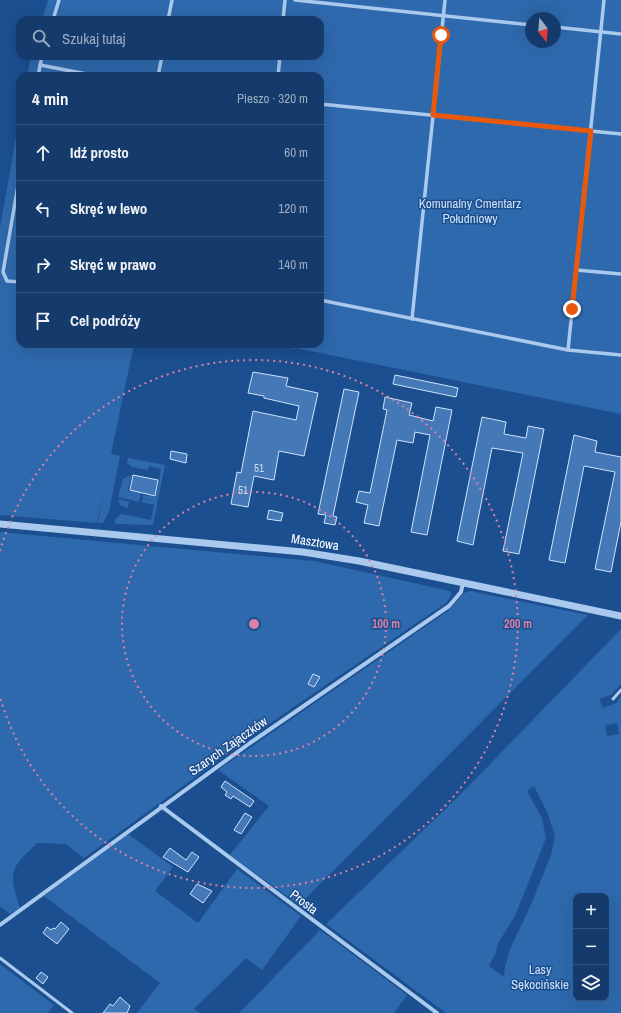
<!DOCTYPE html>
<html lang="pl">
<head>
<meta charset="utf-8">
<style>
  :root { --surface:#143b6b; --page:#214673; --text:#f1f3f6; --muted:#9dadc1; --line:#33557e }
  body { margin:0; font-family:"Archivo Narrow",sans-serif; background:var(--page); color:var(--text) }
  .controls { position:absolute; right:12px; bottom:12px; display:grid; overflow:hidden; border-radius:8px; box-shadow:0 4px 16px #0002 }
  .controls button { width:36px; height:36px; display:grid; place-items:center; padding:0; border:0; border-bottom:1px solid var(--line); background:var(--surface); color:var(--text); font:20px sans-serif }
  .compass { position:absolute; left:525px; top:12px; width:36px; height:36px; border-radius:50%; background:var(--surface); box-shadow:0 4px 16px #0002; rotate:164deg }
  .stop { position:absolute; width:12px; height:12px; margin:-9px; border:3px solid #ea580c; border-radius:50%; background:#fff }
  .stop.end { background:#ea580c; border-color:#fff; box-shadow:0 1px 4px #0008 }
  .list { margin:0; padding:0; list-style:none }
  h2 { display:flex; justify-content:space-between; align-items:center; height:52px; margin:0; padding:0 16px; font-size:17px }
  h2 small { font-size:13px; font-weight:400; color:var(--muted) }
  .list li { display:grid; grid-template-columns:26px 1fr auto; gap:12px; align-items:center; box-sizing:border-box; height:56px; padding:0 16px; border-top:1px solid var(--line) }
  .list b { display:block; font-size:15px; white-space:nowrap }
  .list em { font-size:13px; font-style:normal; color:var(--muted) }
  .icon { flex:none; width:22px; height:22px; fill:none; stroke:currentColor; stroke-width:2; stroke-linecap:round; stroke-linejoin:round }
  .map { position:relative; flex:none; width:621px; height:1013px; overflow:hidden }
  .search { position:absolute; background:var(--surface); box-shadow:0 4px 16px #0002; left:16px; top:16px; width:308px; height:44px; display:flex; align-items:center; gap:10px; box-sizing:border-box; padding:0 14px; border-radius:12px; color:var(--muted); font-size:15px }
  .panel { position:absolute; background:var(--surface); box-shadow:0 4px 16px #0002; left:16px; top:72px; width:308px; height:276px; border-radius:12px }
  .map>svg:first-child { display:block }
  .green { fill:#2e69ad; fill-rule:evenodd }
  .building { fill:#4478b7; stroke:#cfe3fa }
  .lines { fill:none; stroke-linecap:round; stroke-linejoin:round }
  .service { stroke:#a9c9ee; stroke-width:3 }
  .pedestrian { stroke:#a9c9ee; stroke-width:3.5 }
  .minor { stroke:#a9c9ee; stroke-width:4 }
  .tertiary { stroke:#a9c9ee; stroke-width:7 }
  .route { stroke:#ea580c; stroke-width:5 }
  .ring { fill:none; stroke:#dd80a5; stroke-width:2; stroke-dasharray:2 4 }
  .labels { text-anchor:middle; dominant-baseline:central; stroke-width:3; stroke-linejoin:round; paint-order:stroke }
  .number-label { font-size:11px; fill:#d0dded }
  .park-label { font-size:13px; fill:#cfe3fa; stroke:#1b4f8f }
  .street-label { font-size:13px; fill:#fff; stroke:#1b4f8f }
  .centre { fill:#dd80a5; stroke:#1b4f8f; stroke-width:2 }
  .ring-label { font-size:12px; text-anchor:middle; font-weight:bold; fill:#dd80a5; stroke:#1b4f8f; stroke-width:3; stroke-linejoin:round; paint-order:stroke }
</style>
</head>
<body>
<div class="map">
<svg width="621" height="1013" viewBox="0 0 621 1013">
  <rect width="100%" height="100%" fill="#1b4f8f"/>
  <!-- green -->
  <g class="green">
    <path d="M48,0H621V414L296,348L295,349L269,344H320V76H27L31,56H320V20H42ZM531,18H555V42H531Z"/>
    <polygon points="20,114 20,344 134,344 111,454 120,456 109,512 103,523 98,523 104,489 97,523 0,515 0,228"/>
    <polygon points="128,458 165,465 153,525 115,524 115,519 121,514 151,520 154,505 142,502 142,499 155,501 142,498 143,495 156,497 161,469 149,466 148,470 132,467 127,463"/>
    <polygon points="132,474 128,490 141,493 139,502 118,497 123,479"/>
    <polygon points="118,499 129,502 128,508 120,505"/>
    <path d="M0,532L314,561L450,591L452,594L446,603L263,728L84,858L66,844L37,843C10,869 8,872 20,908L10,914L0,906Z"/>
    <polygon points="470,591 588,615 299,905 230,855 269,806 218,770 448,611 464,593"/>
    <path d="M621,629V684L611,695L599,699L603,708L616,703L621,696V1013H446L326,924L460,795ZM617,723L619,734L607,736L605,725ZM534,786L548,814L555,836L551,855L530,907L510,949L505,967L504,977L489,966L496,953L497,945L515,916L546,838L542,818L527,791ZM576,896H606V998H576Z"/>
    <polygon points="128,834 173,867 155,891 198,923 237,869 301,916 262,970 246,958 194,1009 200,1013 137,1013 160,983 44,896"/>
    <polygon points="320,930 407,995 394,1013 239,1013"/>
    <polygon points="0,964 54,1005 48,1013 0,1013"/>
  </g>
  <!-- building -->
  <g class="building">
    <polygon points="253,372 288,378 286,386 318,393 304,456 279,451 274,480 254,476 248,507 231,504 237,472 241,473 253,411 296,420 299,406 264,398 264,396 248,393"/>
    <polygon points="395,375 458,388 456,397 393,384"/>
    <polygon points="344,389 359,392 333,516 337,517 335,525 324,523 326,515 318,514"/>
    <polygon points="385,397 412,403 409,415 433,421 436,407 452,410 427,535 411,532 430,435 415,432 413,443 397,440 379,526 364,523 368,505 356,502 359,491 370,493 387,410 383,409"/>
    <polygon points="482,417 506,422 504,434 526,438 528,426 544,429 519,554 503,551 523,453 492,448 473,545 457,541"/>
    <polygon points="574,435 597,441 595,452 621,457 621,522 611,572 595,569 615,472 584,466 565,563 549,560"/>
    <polygon points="171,451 187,454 186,463 170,459"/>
    <polygon points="133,475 158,480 155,496 130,490"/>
    <polygon points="269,510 283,513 281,521 267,519"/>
    <polygon points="313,674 320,677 314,687 308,684"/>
    <polygon points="225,781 254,801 250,807 233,796 231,799 225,795 227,792 221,787"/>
    <polygon points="245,813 252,817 241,834 234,830"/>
    <polygon points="170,848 186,860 192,852 199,857 188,872 163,857"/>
    <polygon points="197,884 212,891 203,903 190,894"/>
    <polygon points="61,922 69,929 57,944 43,933 47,927 51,930 53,928 55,929"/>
    <polygon points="41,972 48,977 43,984 36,978"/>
    <polygon points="120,997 130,1006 127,1013 103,1013 110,1004 113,1006"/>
  </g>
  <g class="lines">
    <!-- service -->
    <g class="service">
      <polyline points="613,699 621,690"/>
      <polyline points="0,958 72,1013"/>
    </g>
    <!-- pedestrian -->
    <g class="pedestrian">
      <polyline points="295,0 531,25"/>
      <polyline points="53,20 59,0"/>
      <polyline points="168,20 172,0"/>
      <polyline points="283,20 285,0"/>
      <polyline points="555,27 621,34"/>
      <polyline points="40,65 97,76"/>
      <polyline points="38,76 42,56"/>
      <polyline points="158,76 162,56"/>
      <polyline points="278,76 280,56"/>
      <polyline points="320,104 621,134"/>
      <polyline points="20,174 3,272 7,281 20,282"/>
      <polyline points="576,270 621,274"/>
      <polyline points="320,300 568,350 621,355"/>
      <polyline points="412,319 445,0"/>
      <polyline points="568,350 604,0"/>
    </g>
    <!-- minor -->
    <g class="minor">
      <polyline points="161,806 437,1013"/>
      <polyline points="0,925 250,743 449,606 461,592 463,583"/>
    </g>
    <!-- tertiary -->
    <polyline class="tertiary" points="0,524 303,552 359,561 621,616"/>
  </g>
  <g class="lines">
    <!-- route -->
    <polyline class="route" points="441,35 433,115 591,131 572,309"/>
  </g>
  <!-- distance rings -->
  <g class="ring">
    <circle cx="254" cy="624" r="132"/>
    <path d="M0 551A264 264 0 1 1 0 697"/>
  </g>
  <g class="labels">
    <!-- number labels -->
    <g class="number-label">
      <text x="259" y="468">51</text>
      <text x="243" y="490">51</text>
    </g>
    <!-- park labels -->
    <g class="park-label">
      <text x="470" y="203">Komunalny Cmentarz<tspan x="470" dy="15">Południowy</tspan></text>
      <text x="540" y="969">Lasy<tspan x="540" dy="15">Sękocińskie</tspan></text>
    </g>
    <!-- street labels -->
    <g class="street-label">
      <text transform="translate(315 542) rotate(9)">Masztowa</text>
      <text transform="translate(228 746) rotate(-35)">Szarych Zajączków</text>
      <text transform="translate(304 902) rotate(37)">Prosta</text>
    </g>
  </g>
  <circle cx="254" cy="624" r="6" class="centre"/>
  <g class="ring-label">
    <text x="386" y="628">100 m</text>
    <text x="518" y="628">200 m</text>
  </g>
</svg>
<div class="controls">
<button>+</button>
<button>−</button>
<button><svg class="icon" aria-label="layers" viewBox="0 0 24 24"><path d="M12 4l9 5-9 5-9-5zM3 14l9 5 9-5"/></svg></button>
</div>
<svg class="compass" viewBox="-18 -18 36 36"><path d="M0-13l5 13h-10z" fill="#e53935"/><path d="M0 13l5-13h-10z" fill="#9dadc1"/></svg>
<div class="stop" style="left:441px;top:35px"></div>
<div class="stop end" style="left:572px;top:309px"></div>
<div class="search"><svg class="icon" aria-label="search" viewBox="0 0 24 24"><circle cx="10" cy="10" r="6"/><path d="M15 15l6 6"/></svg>Szukaj tutaj</div>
<section class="panel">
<h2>4 min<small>Pieszo · 320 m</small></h2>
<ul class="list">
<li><svg class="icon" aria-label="ahead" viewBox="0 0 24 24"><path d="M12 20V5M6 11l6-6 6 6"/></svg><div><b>Idź prosto</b></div><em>60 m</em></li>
<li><svg class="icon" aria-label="left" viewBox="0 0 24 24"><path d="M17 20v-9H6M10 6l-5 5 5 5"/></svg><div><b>Skręć w lewo</b></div><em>120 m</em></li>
<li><svg class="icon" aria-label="right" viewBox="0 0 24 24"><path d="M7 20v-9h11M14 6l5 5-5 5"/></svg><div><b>Skręć w prawo</b></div><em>140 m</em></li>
<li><svg class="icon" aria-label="arrive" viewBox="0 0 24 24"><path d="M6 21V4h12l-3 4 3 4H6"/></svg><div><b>Cel podróży</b></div></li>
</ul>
</section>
</div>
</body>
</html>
